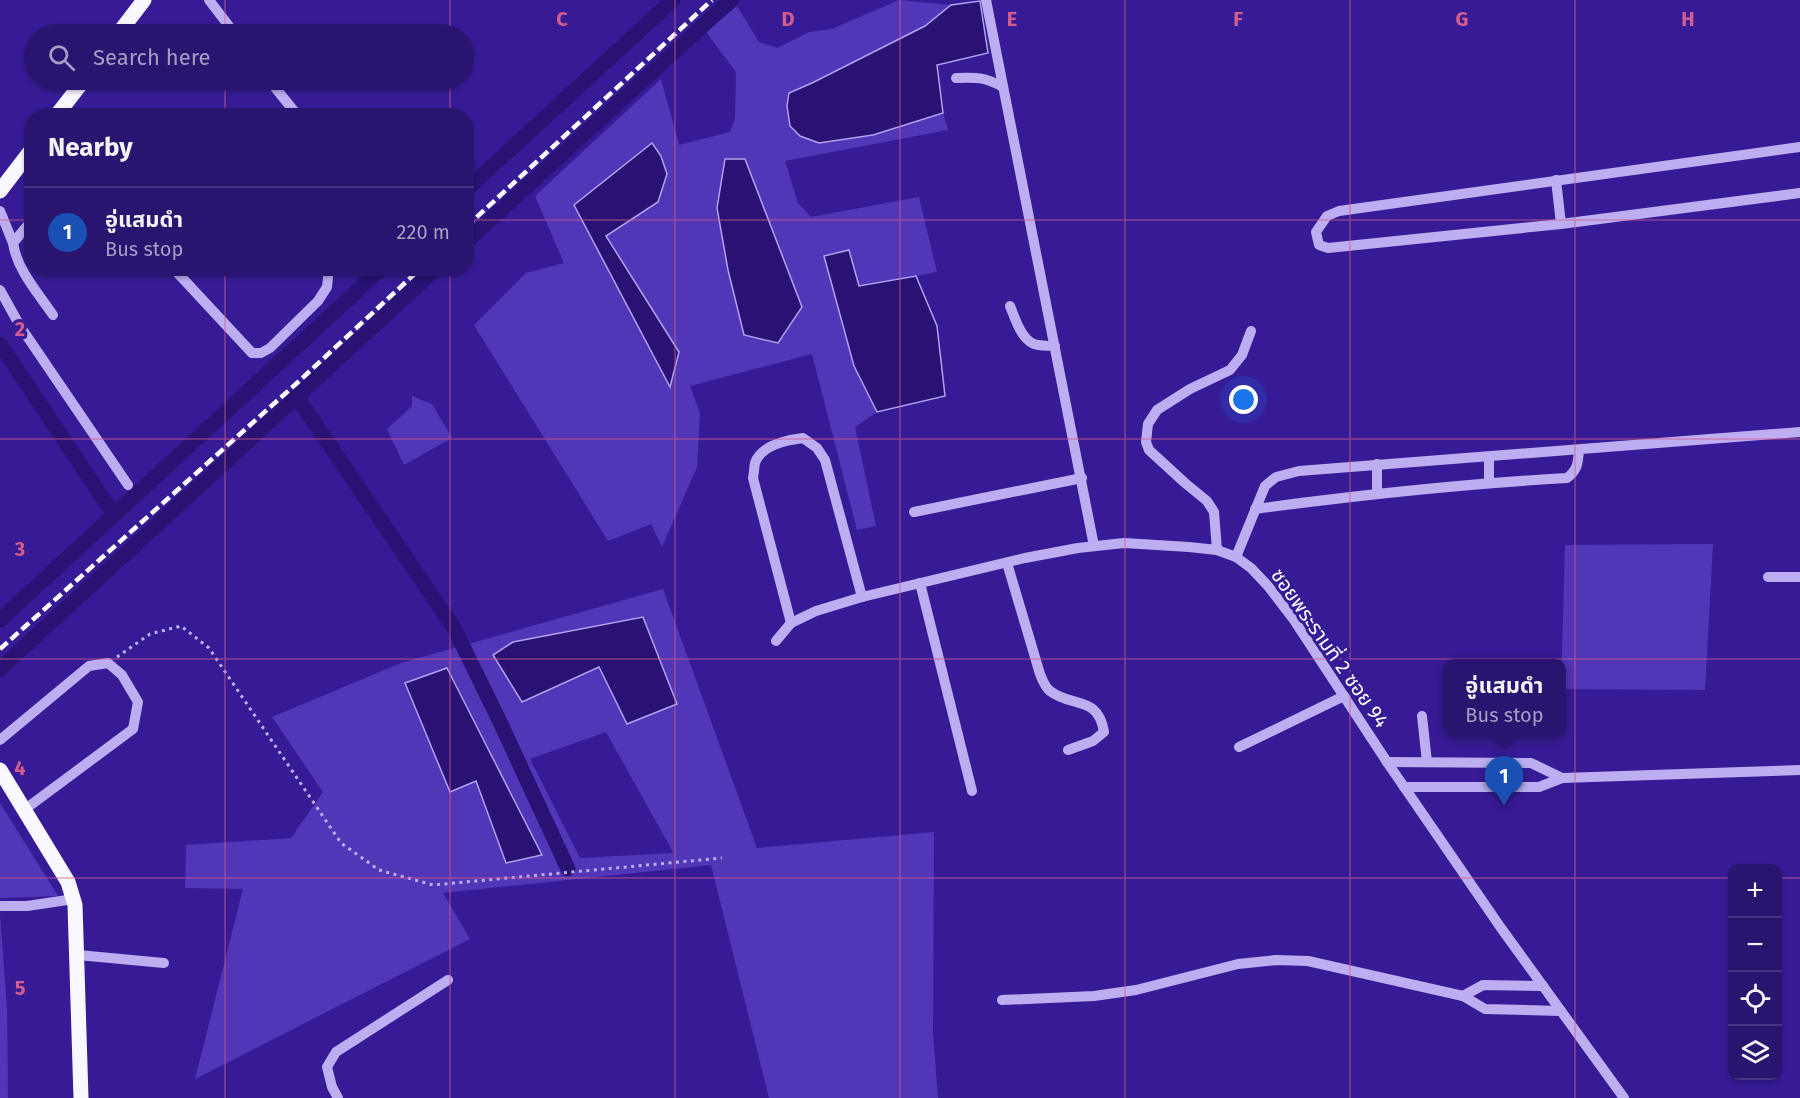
<!DOCTYPE html>
<html lang="en">
<head>
<meta charset="utf-8">
<style>
  :root { --surface:#291470; --page:#352178; --text:#f1f3f6; --muted:#a59ec3; --line:#453383; --accent:#8c9099 }
  body { margin:0; font-family:"Fira Sans","Noto Sans Thai",sans-serif; background:var(--page); color:var(--text) }
  .controls { position:absolute; right:18px; bottom:18px; display:grid; overflow:hidden; border-radius:12px; box-shadow:0 2px 4px #0004 }
  .controls button { width:54px; height:54px; display:grid; place-items:center; padding:0; border:0; border-bottom:2px solid var(--line); background:var(--surface); color:var(--text); font:30px sans-serif }
  .you { position:absolute; left:1244px; top:400px; width:21px; height:21px; margin:-15px; border:4px solid #fff; border-radius:50%; background:#1a73e8; box-shadow:0 0 0 9px #1a73e833 }
  .badge { display:grid; place-items:center; width:39px; height:39px; border-radius:50%; background:var(--accent); color:#fff; font-size:20px; font-weight:700 }
  .pin { position:absolute; translate:-50% -50px; filter:drop-shadow(0 2px 3px #0008) }
  .pin::after { content:''; position:absolute; top:32px; width:21px; height:18px; background:inherit; clip-path:polygon(0 0,100% 0,50% 100%) }
  .popup { position:absolute; left:1443px; top:659px; width:123px; height:78px; box-sizing:border-box; display:grid; place-content:center; border-radius:12px; background:var(--surface); filter:drop-shadow(0 2px 4px #0005); font-size:20px; white-space:nowrap; color:var(--muted) }
  .popup b { font-size:22px; color:var(--text) }
  .popup::after { content:''; position:absolute; left:50%; top:100%; margin-left:-12px; border:12px solid transparent; border-top-color:var(--surface) }
  .list { margin:0; padding:0; list-style:none }
  h2 { display:flex; justify-content:space-between; align-items:center; height:78px; margin:0; padding:0 24px; font-size:26px }
  h2 small { font-size:20px; font-weight:400; color:var(--muted) }
  .list li { display:grid; grid-template-columns:39px 1fr auto; gap:18px; align-items:center; box-sizing:border-box; height:90px; padding:0 24px; border-top:2px solid var(--line) }
  .list b { display:block; font-size:22px; white-space:nowrap }
  .list p { margin:0; font-size:20px; white-space:nowrap; color:var(--muted) }
  .list em { font-size:20px; font-style:normal; color:var(--muted) }
  .icon { flex:none; width:33px; height:33px; fill:none; stroke:currentColor; stroke-width:2; stroke-linecap:round; stroke-linejoin:round }
  .map { position:relative; flex:none; width:1800px; height:1098px; overflow:hidden }
  .search { position:absolute; background:var(--surface); box-shadow:0 2px 4px #0004; left:24px; top:24px; width:450px; height:66px; display:flex; align-items:center; gap:15px; box-sizing:border-box; padding:0 21px; border-radius:33px; color:var(--muted); font-size:22px }
  .panel { position:absolute; background:var(--surface); box-shadow:0 2px 4px #0004; left:24px; top:108px; width:450px; height:168px; border-radius:24px }
  .map>svg:first-child { display:block }
  .green { fill:#5136b7; fill-rule:evenodd }
  .water { fill:#291274; stroke:#b1a2f1; stroke-width:1.5 }
  .lines { fill:none; stroke-linecap:round; stroke-linejoin:round }
  .canal { stroke:#291274; stroke-width:15 }
  .path { stroke:#bcaef0; stroke-width:3; stroke-dasharray:3 4.5; stroke-linecap:butt }
  .minor { stroke:#bcaef0; stroke-width:10 }
  .major { stroke:#f9f7ff; stroke-width:15 }
  .rail { stroke:#fff; stroke-width:4.5; stroke-dasharray:10 4.5; stroke-linecap:butt }
  .grid { fill:none; stroke:#d45d8c; stroke-width:1.5; stroke-opacity:0.55 }
  .labels { text-anchor:middle; dominant-baseline:central; stroke-width:6; stroke-linejoin:round; paint-order:stroke }
  .street-label { font-size:20px; fill:#fff; stroke:#371b96 }
  .grid-label { font-size:20px; text-anchor:middle; font-weight:bold; fill:#d45d8c; stroke:#371b96; stroke-width:6; stroke-linejoin:round; paint-order:stroke }
</style>
</head>
<body>
<div class="map">
<svg width="1800" height="1098" viewBox="0 0 1800 1098">
  <rect width="100%" height="100%" fill="#371b96"/>
  <!-- green -->
  <g class="green">
    <path d="M899,0L951,5L925,26L812,83L790,93L819,143L873,135L943,113L948,130L785,161L798,203L811,217L919,197L937,272L859,287L824,256L854,366L877,412L855,427L876,526L857,530L812,354L690,386L700,413L697,467L662,547L651,524L608,541L474,325L526,273L564,263L535,196L661,79L679,145L730,132L735,118L736,72L706,32L737,6L759,42L777,48L809,32L832,29ZM745,160L802,307L778,343ZM658,202L606,236L670,386L574,205Z"/>
    <polygon points="412,396 432,404 452,438 404,465 387,429 412,406"/>
    <polygon points="1713,544 1705,690 1561,689 1565,545"/>
    <path d="M663,589L757,848L934,832L933,1034L938,1098H769L711,865L443,893L470,939L195,1079L243,889L185,888L186,845L291,838L323,792L272,717L401,663ZM599,667L677,704L627,724ZM448,668L542,855L506,863L476,780L450,792L405,683ZM606,732L673,852L672,853L580,858L530,759Z"/>
    <polygon points="0,803 58,896 0,898"/>
    <polygon points="0,914 7,1009 8,1098 0,1098"/>
  </g>
  <!-- water -->
  <g class="water">
    <polygon points="980,1 988,53 937,65 943,113 873,135 819,143 800,136 790,126 787,106 789,93 812,83 925,26 951,5"/>
    <polygon points="652,143 661,156 667,174 658,202 606,236 679,352 670,387 574,205"/>
    <polygon points="725,159 745,159 802,307 778,343 744,335 728,270 717,208"/>
    <polygon points="849,250 859,286 916,276 937,326 945,396 877,412 854,366 824,256"/>
    <polygon points="643,617 677,704 627,724 599,667 522,702 493,655 513,642"/>
    <polygon points="447,668 542,855 506,863 476,781 450,792 405,683"/>
  </g>
  <g class="lines">
    <!-- canal -->
    <g class="canal">
      <polyline points="466,190 673,0"/>
      <polyline points="466,242 731,0"/>
      <polyline points="0,344 114,515"/>
      <polyline points="297,397 454,628 500,722 568,869"/>
      <polyline points="0,620 382,268"/>
      <polyline points="0,669 437,268"/>
    </g>
    <!-- path -->
    <polyline class="path" points="117,657 150,634 181,626 209,648 341,843 379,870 433,885 722,858"/>
    <!-- minor -->
    <g class="minor">
      <polyline points="209,0 235,34"/>
      <polyline points="986,0 1094,546"/>
      <path d="M956,78C976,77 985,77 1003,87"/>
      <polyline points="269,80 298,116"/>
      <polyline points="1800,147 1339,211 1327,216 1316,232 1319,245 1328,248 1561,224 1800,193"/>
      <polyline points="1556,180 1561,224"/>
      <polyline points="0,211 13,243 32,220"/>
      <path d="M13,243C17,270 38,293 53,315"/>
      <polyline points="173,268 252,353 261,353 270,348 318,301 327,287 329,268"/>
      <polyline points="0,290 20,326 128,485"/>
      <path d="M1010,306C1015,318 1021,339 1034,344C1040,346 1049,346 1055,346"/>
      <polyline points="1489,457 1489,482"/>
      <polyline points="1377,464 1377,493"/>
      <path d="M1255,509C1359,495 1463,484 1567,478C1578,470 1578,462 1579,450"/>
      <polyline points="914,512 1082,478"/>
      <polyline points="1217,550 1214,512 1207,501 1185,483 1149,450 1146,442 1148,424 1157,410 1190,389 1230,370 1242,355 1251,331"/>
      <polyline points="1236,557 1265,486 1276,477 1299,471 1800,432"/>
      <path d="M1007,563L1040,674C1042,679 1045,687 1050,691C1072,708 1098,695 1104,732L1093,741L1068,750"/>
      <polyline points="1768,577 1800,577"/>
      <polyline points="920,583 972,791"/>
      <path d="M791,623L753,478C754,474 754,468 755,463C761,445 787,440 803,438L817,448L825,460L862,597"/>
      <polyline points="776,641 791,623 816,611 862,597 1025,558 1078,548 1124,543 1189,547 1217,550 1236,557 1251,568 1268,586 1294,620 1387,762 1501,928 1624,1098"/>
      <polyline points="1422,716 1427,762"/>
      <polyline points="0,740 89,666 108,663 122,675 138,702 133,729 24,810"/>
      <polyline points="1239,747 1344,696"/>
      <polyline points="1387,762 1531,763 1562,778"/>
      <polyline points="1404,787 1539,787 1562,778 1800,770"/>
      <polyline points="0,906 27,906 74,899"/>
      <polyline points="78,955 164,963"/>
      <polyline points="1463,996 1483,985 1543,986"/>
      <polyline points="1002,1000 1094,996 1136,990 1238,964 1276,960 1308,961 1463,996 1485,1009 1561,1011"/>
      <polyline points="338,1098 332,1087 327,1067 336,1052 448,980"/>
    </g>
    <!-- major -->
    <g class="major">
      <polyline points="118,34 144,0"/>
      <polyline points="56,116 84,80"/>
      <polyline points="0,191 32,149"/>
      <polyline points="0,770 68,882 75,905 81,1098"/>
    </g>
    <!-- rail -->
    <g class="rail">
      <polyline points="466,227 712,0"/>
      <polyline points="0,649 297,383 421,268"/>
    </g>
  </g>
  <!-- grid -->
  <path class="grid" d="M225,0V34M450,0V34M675,0V1098M900,0V1098M1125,0V1098M1350,0V1098M1575,0V1098M225,80V116M450,80V116M0,220H32M466,220H1800M225,268V1098M450,268V1098M0,439H1800M0,659H1800M0,878H1732M1778,878H1800"/>
  <g class="labels">
    <!-- street labels -->
    <g class="street-label">
      <text transform="translate(1330 648) rotate(55)">ซอยพระรามที่ 2 ซอย 94</text>
    </g>
  </g>
  <g class="grid-label">
    <text x="562" y="26">C</text>
    <text x="788" y="26">D</text>
    <text x="1012" y="26">E</text>
    <text x="1238" y="26">F</text>
    <text x="1462" y="26">G</text>
    <text x="1688" y="26">H</text>
    <text x="20" y="336">2</text>
    <text x="20" y="556">3</text>
    <text x="20" y="775">4</text>
    <text x="20" y="995">5</text>
  </g>
</svg>
<div class="controls">
<button>+</button>
<button>−</button>
<button><svg class="icon" aria-label="locate" viewBox="0 0 24 24"><circle cx="12" cy="12" r="6"/><path d="M12 2v4M12 18v4M2 12h4M18 12h4"/></svg></button>
<button><svg class="icon" aria-label="layers" viewBox="0 0 24 24"><path d="M12 4l9 5-9 5-9-5zM3 14l9 5 9-5"/></svg></button>
</div>
<div class="you"></div>
<div class="pin badge" style="left:1504px;top:806px;background:#1a4fb4">1</div>
<div class="popup"><b>อู่แสมดำ</b>Bus stop</div>
<div class="search"><svg class="icon" aria-label="search" viewBox="0 0 24 24"><circle cx="10" cy="10" r="6"/><path d="M15 15l6 6"/></svg>Search here</div>
<section class="panel">
<h2>Nearby<small></small></h2>
<ul class="list">
<li><span class="badge" style="background:#1a4fb4">1</span><div><b>อู่แสมดำ</b><p>Bus stop</p></div><em>220 m</em></li>
</ul>
</section>
</div>
</body>
</html>
